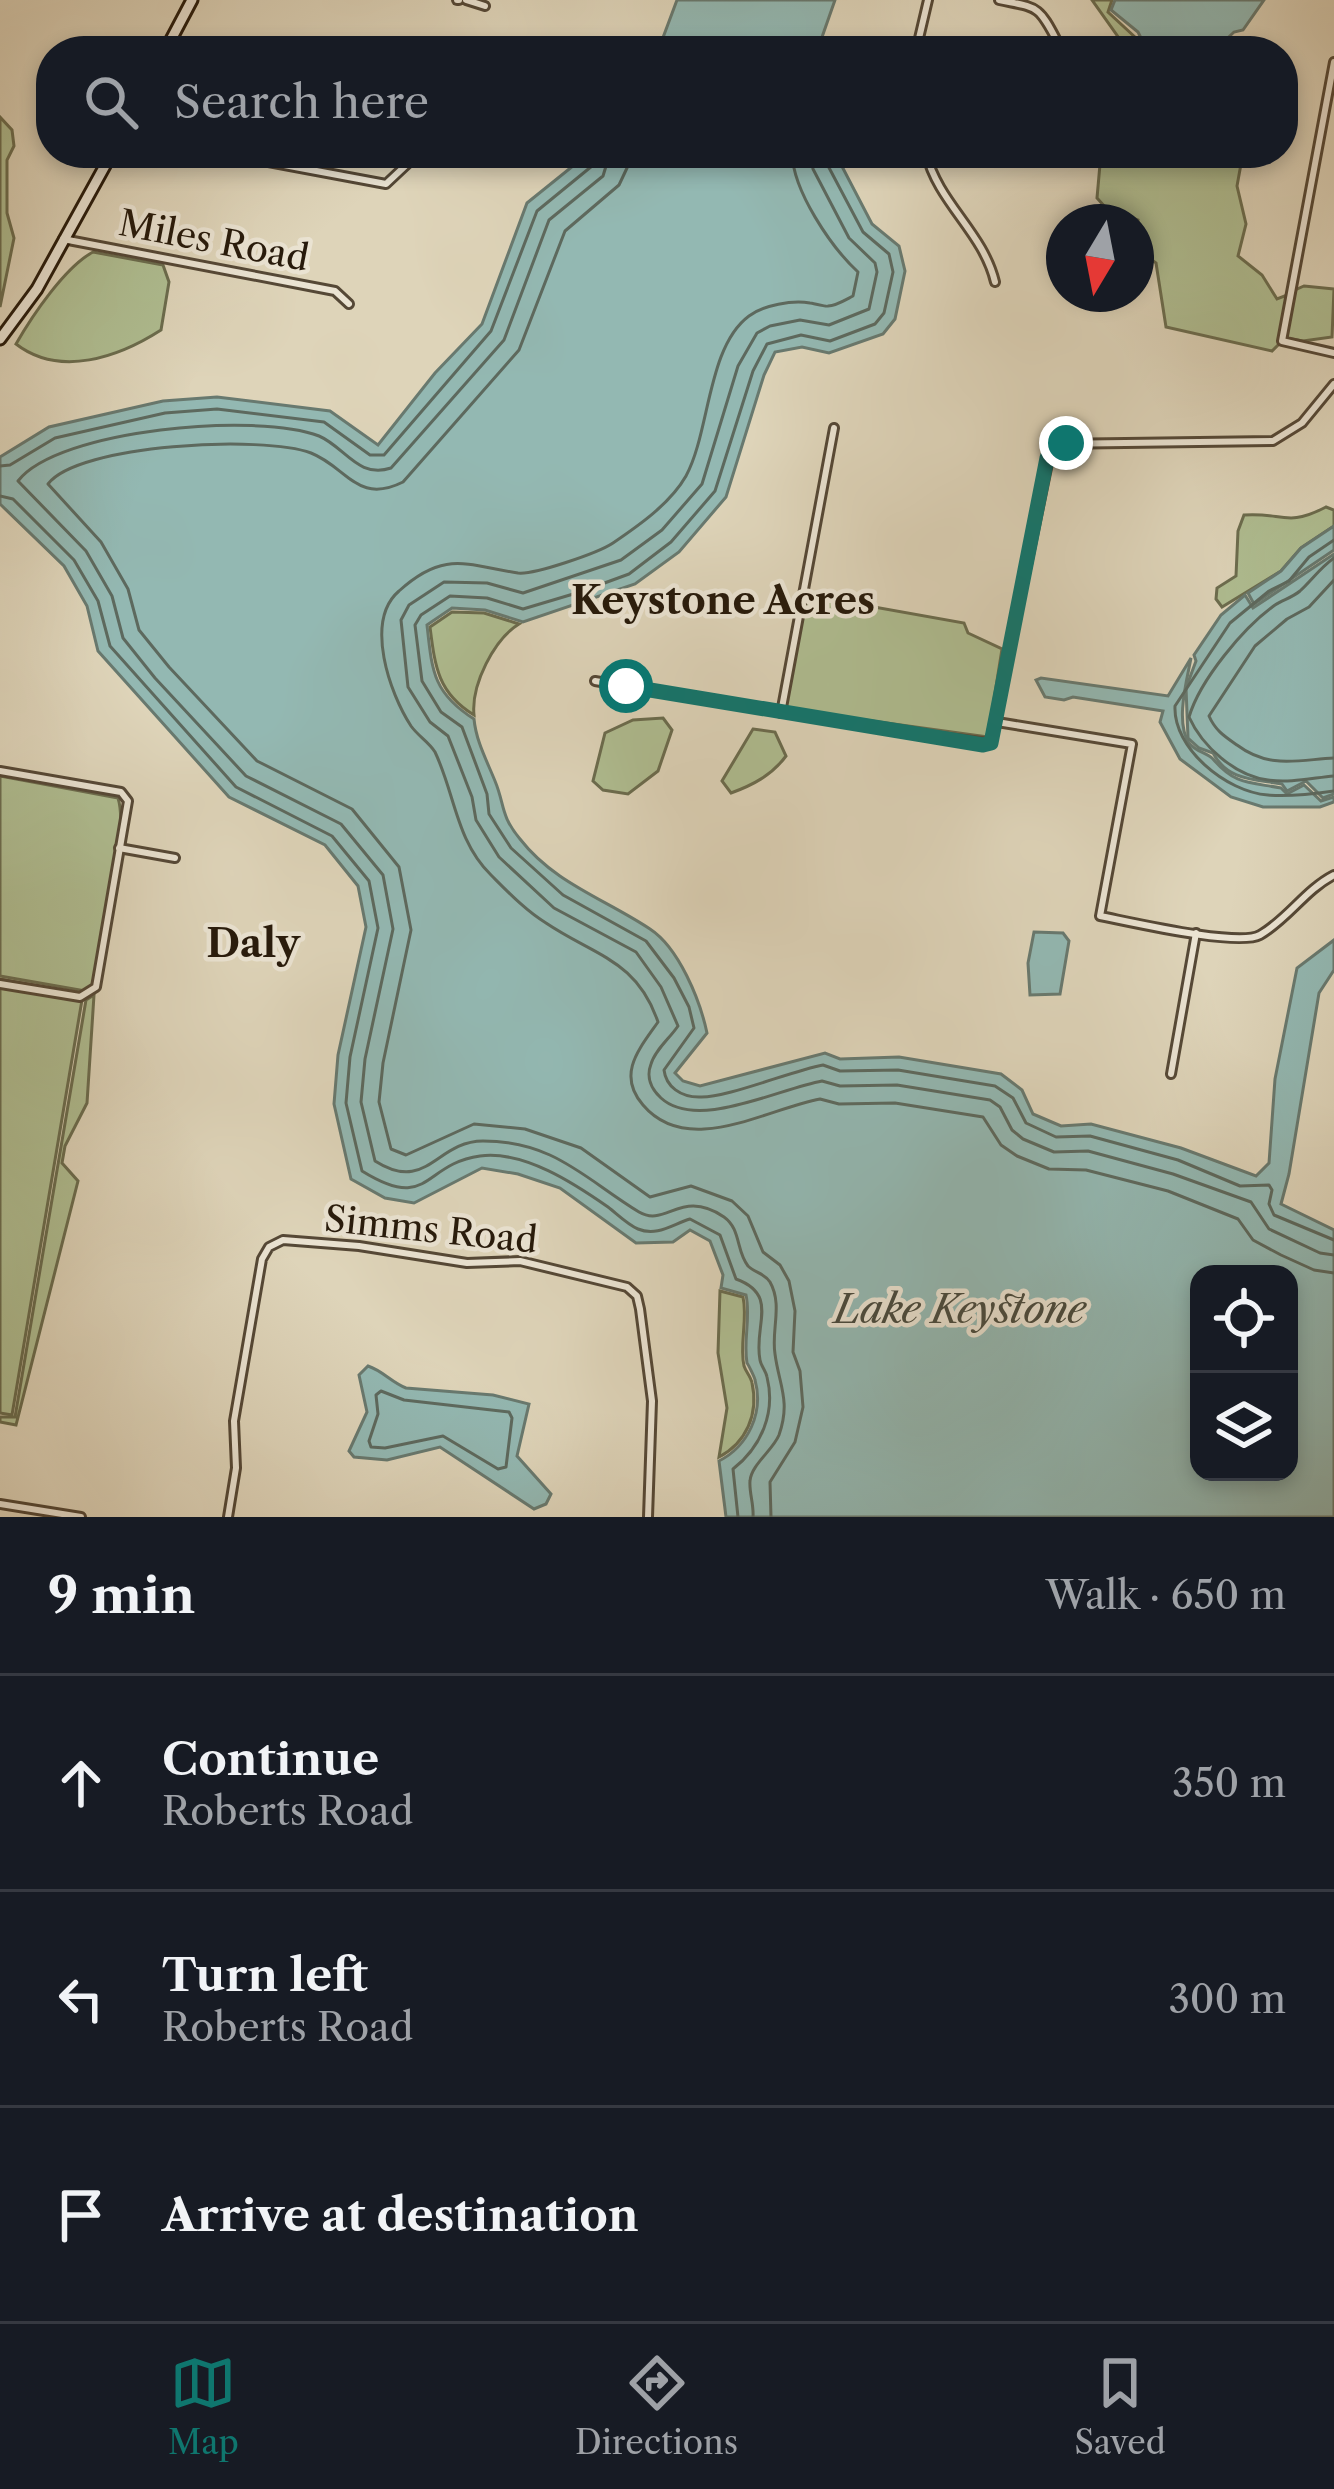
<!DOCTYPE html>
<html lang="en">
<head>
<meta charset="utf-8">
<style>
  :root { --surface:#171b24; --page:#242831; --text:#f1f3f6; --muted:#9ea1a6; --line:#363941; --accent:#0f766e }
  body { margin:0; font-family:"Libre Caslon Text",serif; background:var(--page); color:var(--text) }
  .controls { position:absolute; right:36px; bottom:36px; display:grid; overflow:hidden; border-radius:24px; box-shadow:0 6px 18px #0003 }
  .controls button { width:108px; height:108px; display:grid; place-items:center; padding:0; border:0; border-bottom:3px solid var(--line); background:var(--surface); color:var(--text); font:60px sans-serif }
  .compass { position:absolute; left:1046px; top:204px; width:108px; height:108px; border-radius:50%; background:var(--surface); box-shadow:0 6px 18px #0003; rotate:190deg }
  .stop { position:absolute; width:36px; height:36px; margin:-27px; border:9px solid #0f766e; border-radius:50%; background:#fff }
  .stop.end { background:#0f766e; border-color:#fff; box-shadow:0 3px 12px #0008 }
  .list { margin:0; padding:0; list-style:none }
  h2 { display:flex; justify-content:space-between; align-items:center; height:156px; margin:0; padding:0 48px; font-size:51px }
  h2 small { font-size:39px; font-weight:400; color:var(--muted) }
  .list li { display:grid; grid-template-columns:78px 1fr auto; gap:36px; align-items:center; box-sizing:border-box; height:216px; padding:0 48px; border-top:3px solid var(--line) }
  .list b { display:block; font-size:45px; white-space:nowrap }
  .list p { margin:0; font-size:39px; white-space:nowrap; color:var(--muted) }
  .list em { font-size:39px; font-style:normal; color:var(--muted) }
  .icon { flex:none; width:66px; height:66px; fill:none; stroke:currentColor; stroke-width:2; stroke-linecap:round; stroke-linejoin:round }
  .map { position:relative; flex:none; width:1334px; height:1517px; overflow:hidden }
  .search { position:absolute; background:var(--surface); box-shadow:0 6px 18px #0003; left:36px; right:36px; top:36px; height:132px; display:flex; align-items:center; gap:30px; box-sizing:border-box; padding:0 42px; border-radius:48px; color:var(--muted); font-size:45px }
  .sheet { height:804px; background:var(--surface) }
  nav { display:flex; justify-content:space-around; align-items:center; box-sizing:border-box; height:168px; border-top:3px solid var(--line); background:var(--surface); font-size:33px; color:var(--muted) }
  nav a { display:grid; justify-items:center; gap:6px }
  nav .on { color:var(--accent) }
  .map>svg:first-child { display:block }
  .green { fill:#afbd91; stroke:#6b6c4e; stroke-width:3 }
  .water { fill:#93b8b2; stroke:#68796f; stroke-width:3; fill-rule:evenodd }
  .lines { fill:none; stroke-linecap:round; stroke-linejoin:round }
  .shore { stroke:#5d695e; stroke-width:3 }
  .street-casing { stroke:#554836; stroke-width:12 }
  .secondary-casing { stroke:#271a0b; stroke-width:15 }
  .street { stroke:#eae3d2; stroke-width:6 }
  .secondary { stroke:#eae3d2; stroke-width:9 }
  .route { stroke:#0f766e; stroke-width:15 }
  .labels { text-anchor:middle; dominant-baseline:central; stroke-width:9; stroke-linejoin:round; paint-order:stroke }
  .street-label { font-size:36px; fill:#271a0b; stroke:#eae3d2 }
  .neighbourhood-label { font-size:39px; font-weight:bold; fill:#271a0b; stroke:#eae3d2 }
  .water-label { font-size:39px; font-style:italic; fill:#47493d; stroke:#eae3d2 }
</style>
</head>
<body>
<div class="map">
<svg width="1334" height="1517" viewBox="0 0 1334 1517">
  <rect width="100%" height="100%" fill="#ded4b9"/>
  <filter id="stains"><feTurbulence type="fractalNoise" baseFrequency=".00167" numOctaves="4"/><feColorMatrix values="0 0 0 0 .2 0 0 0 0 .09 0 0 0 0 .02 0 0 0 .5 -.17"/></filter>
  <radialGradient id="worn" r=".72"><stop offset=".6" stop-color="#630" stop-opacity="0"/><stop offset="1" stop-color="#630" stop-opacity=".3"/></radialGradient>
  <!-- green -->
  <g class="green">
    <polygon points="1092,0 1112,0 1108,12 1150,51 1119,38"/>
    <polygon points="0,117 12,130 14,146 7,160 7,213 14,238 0,307"/>
    <path d="M1101,153H1243L1237,186L1246,224L1238,256L1262,275L1277,299L1287,295L1280,343L1272,351L1166,327L1156,263C1139,252 1137,240 1138,220L1106,208L1097,198Z"/>
    <path d="M93,252L163,265L169,282L161,330C119,357 60,378 16,344C32,316 65,267 93,252Z"/>
    <polygon points="1304,286 1334,289 1332,337 1303,341 1286,338 1295,290"/>
    <path d="M1326,507L1334,510V526L1301,548L1281,571L1222,607L1216,599L1217,588L1236,576L1238,531L1244,515C1283,512 1286,528 1326,507Z"/>
    <polygon points="807,595 964,623 968,633 1002,649 988,737 785,709"/>
    <path d="M452,612L484,613L519,624C494,639 471,685 474,715C438,693 435,667 430,627Z"/>
    <polygon points="663,718 672,730 658,771 628,794 603,790 593,781 605,733 633,720"/>
    <path d="M753,729L775,732L786,756C772,775 753,785 731,793L722,781Z"/>
    <path d="M0,776L118,798C130,835 99,948 91,992L0,976Z"/>
    <polygon points="0,979 83,994 12,1415 0,1413"/>
    <polygon points="94,995 87,1103 65,1146 62,1163 78,1181 16,1425 0,1422 0,1417 15,1417 86,1000"/>
    <path d="M720,1291L743,1297C748,1320 739,1345 744,1366C746,1372 751,1377 752,1383C759,1414 746,1443 719,1457L727,1408L718,1353Z"/>
  </g>
  <!-- water -->
  <g class="water">
    <polygon points="677,0 835,0 821,40 822,51 658,51"/>
    <polygon points="1115,0 1264,0 1243,30 1234,32 1214,51 1145,46 1138,32 1111,10"/>
    <path d="M589,153H835L872,224L899,246L905,271L895,319L883,334L829,353L802,347L775,352L764,375L726,497L679,552L635,584L523,622L485,610L452,608L427,625C432,671 433,693 474,719C476,741 487,761 495,781C505,805 500,815 520,839C554,883 605,899 650,929C679,948 700,1000 707,1033L675,1073L683,1081L700,1086L825,1053L840,1059L899,1057L1001,1074L1022,1090L1033,1114L1061,1126L1091,1124L1181,1148L1256,1176L1269,1163L1275,1079L1297,968L1334,940V970L1319,993L1289,1174L1281,1204L1334,1230V1517H726L719,1461C748,1446 764,1413 755,1380C755,1378 748,1364 747,1363C743,1340 751,1317 746,1295L721,1288L723,1275L710,1241L690,1230L673,1242L636,1243L560,1188L518,1174L482,1168L414,1203L385,1198L351,1179L334,1104L338,1055L366,927L358,886L325,845L229,797L98,651L87,606L64,566L0,504V457L49,427L163,401L217,397L330,411L378,445L435,373L482,324L527,203ZM1199,1274H1289V1472H1199Z"/>
    <polygon points="1334,526 1334,550 1254,604 1248,593 1281,571 1301,548"/>
    <path d="M1334,554V794L1323,798L1306,781L1287,791L1282,784C1254,779 1228,781 1213,753L1199,748L1188,738L1186,688L1196,661L1194,655L1221,615L1245,595L1253,608Z"/>
    <path d="M1191,658C1187,680 1175,722 1189,743C1196,752 1206,752 1213,759C1235,785 1249,782 1281,788L1287,794L1304,785L1321,801L1334,797V802L1320,807H1263L1231,797L1180,759L1160,722L1163,711L1073,697L1064,700L1045,697L1036,680L1041,678L1168,696Z"/>
    <polygon points="1034,932 1063,933 1069,941 1060,994 1030,995 1028,963"/>
    <path d="M368,1366C383,1371 391,1382 406,1388L493,1395L529,1404L517,1456L551,1494L546,1504L534,1509L440,1447L387,1460L354,1457L349,1451L367,1412L359,1375Z"/>
  </g>
  <g class="lines">
    <!-- shore -->
    <g class="shore">
      <path d="M610,153L603,176L549,220L504,340L391,468C358,479 345,447 319,436C258,412 58,429 18,481L86,551L112,596L123,638L155,678L246,776L341,824L383,875L393,929L365,1059L361,1102L375,1161C427,1194 436,1141 483,1141C554,1141 585,1179 639,1212C666,1228 681,1188 724,1217C741,1229 736,1251 748,1266C755,1273 764,1273 770,1282C783,1305 771,1330 775,1354C779,1385 791,1401 779,1435C773,1450 751,1465 750,1481C749,1492 754,1505 753,1517"/>
      <path d="M629,153L627,168L619,185L565,231L519,350L403,482C357,505 347,467 311,453C264,435 78,444 48,484L101,542L128,589L139,630L169,667L257,761L352,809L399,867L411,930L383,1063L379,1102L391,1149L406,1155L474,1124L525,1129L581,1148L650,1197L691,1186L732,1201L748,1216L763,1252L780,1265L789,1281L795,1311L793,1352L800,1371L803,1407L795,1442L770,1482L771,1517"/>
      <path d="M792,153C793,191 831,247 858,272L853,296C847,299 836,306 828,306C827,307 812,303 810,303C792,300 764,305 749,316C707,347 710,432 686,476C670,504 638,526 613,543C598,553 534,575 518,573C466,565 444,550 399,591C364,621 390,694 411,726C418,736 429,742 435,752C455,794 456,841 491,875C507,891 526,911 546,923C595,956 637,960 658,1022C640,1048 616,1074 643,1105C688,1158 766,1109 820,1099L839,1104L895,1103L983,1117L1001,1145L1017,1156L1049,1169L1086,1170L1168,1191L1238,1219L1253,1240L1281,1255L1314,1270L1334,1273"/>
      <path d="M810,153L813,169L849,238L875,263L877,272L869,309L829,325L800,320L770,326L757,333L738,366L702,484L662,530L621,560L523,593L487,583L444,582L409,605L401,620L408,687L430,722L448,736L472,797L476,820L499,857L554,908L636,952L661,987L678,1026C670,1038 655,1050 651,1064C646,1077 651,1089 661,1098C697,1131 778,1089 822,1081L840,1086L897,1085L990,1100L1000,1107L1012,1130L1023,1139L1054,1152L1088,1151L1173,1174L1251,1202L1269,1229L1320,1253L1334,1255"/>
      <path d="M825,153L826,162L863,232L889,254L893,272L884,313L875,324L830,341L801,335L767,344L753,371L715,491L671,542L629,574L580,592L523,609L487,598L450,596L421,615L415,625L422,681L441,712L462,727L487,794L489,814L511,848L563,895L646,941L674,978L689,1007L694,1028L664,1070C666,1087 681,1097 699,1097C724,1099 791,1071 823,1065L840,1071L898,1070L995,1086L1013,1098L1026,1123L1056,1137L1090,1136L1178,1160L1240,1186L1269,1185L1272,1190L1269,1204L1274,1215L1334,1240"/>
      <polyline points="0,466 10,465 55,438 165,413 217,409 324,422 370,455 384,455 491,331 537,211 592,166 595,153"/>
      <path d="M0,496L13,499L74,560L98,601L110,646L236,787L332,836L369,881L378,928L350,1057L346,1103L362,1171C430,1213 422,1164 480,1156C524,1150 575,1184 608,1207C617,1214 628,1225 638,1229C657,1237 673,1224 690,1219L720,1235L736,1279C780,1295 753,1326 760,1360C761,1366 766,1371 767,1377C776,1413 761,1447 733,1469L738,1517"/>
      <path d="M1334,540L1309,557L1289,581L1269,591L1230,623L1175,706C1173,748 1226,792 1268,795C1290,797 1313,794 1334,791"/>
      <path d="M1334,558C1320,568 1312,580 1300,591C1293,597 1283,600 1275,605C1243,628 1200,680 1189,717C1202,746 1235,776 1268,780C1290,783 1312,778 1334,776"/>
      <path d="M1334,580L1309,607L1287,619L1255,646L1209,716C1215,730 1224,736 1237,745C1269,769 1297,760 1334,758"/>
      <polygon points="381,1391 404,1400 509,1412 512,1418 506,1467 498,1469 443,1436 385,1448 371,1447 369,1441 378,1414 376,1395"/>
    </g>
    <defs>
      <g id="street">
        <polyline points="457,0 459,0"/>
        <polyline points="466,0 485,6"/>
        <path d="M999,0C1037,8 1038,4 1057,41"/>
        <polyline points="916,51 928,0"/>
        <polyline points="1334,62 1282,341 1334,353"/>
        <polyline points="220,153 386,184 419,153"/>
        <path d="M926,153C938,203 983,232 995,282"/>
        <polyline points="63,239 335,291 349,304"/>
        <polyline points="595,681 908,733 990,743 1052,444 1273,441 1302,423 1334,384"/>
        <polyline points="781,713 834,428"/>
        <path d="M997,722L1132,744L1100,916C1131,922 1238,947 1260,935C1288,919 1305,890 1334,875"/>
        <polyline points="0,771 121,792 128,801 96,987 80,997 0,984"/>
        <polyline points="119,848 175,858"/>
        <polyline points="1171,1074 1196,933"/>
        <polyline points="0,1504 81,1517"/>
        <polyline points="228,1517 236,1468 234,1421 262,1259 269,1247 283,1240 359,1246 467,1263 520,1261 627,1287 637,1296 640,1309 652,1401 648,1517"/>
      </g>
      <g id="secondary">
        <polyline points="165,51 192,0"/>
        <polyline points="0,339 37,289 112,153"/>
      </g>
    </defs>
    <!-- street casing -->
    <use href="#street" class="street-casing"/>
    <!-- secondary casing -->
    <use href="#secondary" class="secondary-casing"/>
    <!-- street -->
    <use href="#street" class="street"/>
    <!-- secondary -->
    <use href="#secondary" class="secondary"/>
  </g>
  <g class="lines">
    <!-- route -->
    <polyline class="route" points="626,686 983,745 991,743 1047,458 1052,444 1066,443"/>
  </g>
  <g class="labels">
    <!-- street labels -->
    <g class="street-label">
      <text transform="translate(214 240) rotate(11)">Miles Road</text>
      <text transform="translate(431 1229) rotate(6)">Simms Road</text>
    </g>
    <!-- neighbourhood labels -->
    <g class="neighbourhood-label">
      <text x="723" y="600">Keystone Acres</text>
      <text x="253" y="943">Daly</text>
    </g>
    <!-- water labels -->
    <g class="water-label">
      <text x="960" y="1309">Lake Keystone</text>
    </g>
  </g>
  <rect width="100%" height="100%" filter="url(#stains)"/>
  <rect width="100%" height="100%" fill="url(#worn)"/>
</svg>
<div class="controls">
<button><svg class="icon" aria-label="locate" viewBox="0 0 24 24"><circle cx="12" cy="12" r="6"/><path d="M12 2v4M12 18v4M2 12h4M18 12h4"/></svg></button>
<button><svg class="icon" aria-label="layers" viewBox="0 0 24 24"><path d="M12 4l9 5-9 5-9-5zM3 14l9 5 9-5"/></svg></button>
</div>
<svg class="compass" viewBox="-18 -18 36 36"><path d="M0-13l5 13h-10z" fill="#e53935"/><path d="M0 13l5-13h-10z" fill="#9ea1a6"/></svg>
<div class="stop" style="left:626px;top:686px"></div>
<div class="stop end" style="left:1066px;top:443px"></div>
<div class="search"><svg class="icon" aria-label="search" viewBox="0 0 24 24"><circle cx="10" cy="10" r="6"/><path d="M15 15l6 6"/></svg>Search here</div>
</div>
<section class="sheet">
<h2>9 min<small>Walk · 650 m</small></h2>
<ul class="list">
<li><svg class="icon" aria-label="ahead" viewBox="0 0 24 24"><path d="M12 20V5M6 11l6-6 6 6"/></svg><div><b>Continue</b><p>Roberts Road</p></div><em>350 m</em></li>
<li><svg class="icon" aria-label="left" viewBox="0 0 24 24"><path d="M17 20v-9H6M10 6l-5 5 5 5"/></svg><div><b>Turn left</b><p>Roberts Road</p></div><em>300 m</em></li>
<li><svg class="icon" aria-label="arrive" viewBox="0 0 24 24"><path d="M6 21V4h12l-3 4 3 4H6"/></svg><div><b>Arrive at destination</b></div></li>
</ul>
</section>
<nav>
<a class="on"><svg class="icon" aria-label="map" viewBox="0 0 24 24"><path d="M3 6l6-2 6 2 6-2v14l-6 2-6-2-6 2zM9 4v14M15 6v14"/></svg>Map</a>
<a><svg class="icon" aria-label="directions" viewBox="0 0 24 24"><path d="M12 3l9 9-9 9-9-9zM9 14v-3h6M13 9l2 2-2 2"/></svg>Directions</a>
<a><svg class="icon" aria-label="saved" viewBox="0 0 24 24"><path d="M7 4h10v16l-5-4-5 4z"/></svg>Saved</a>
</nav>
</body>
</html>
